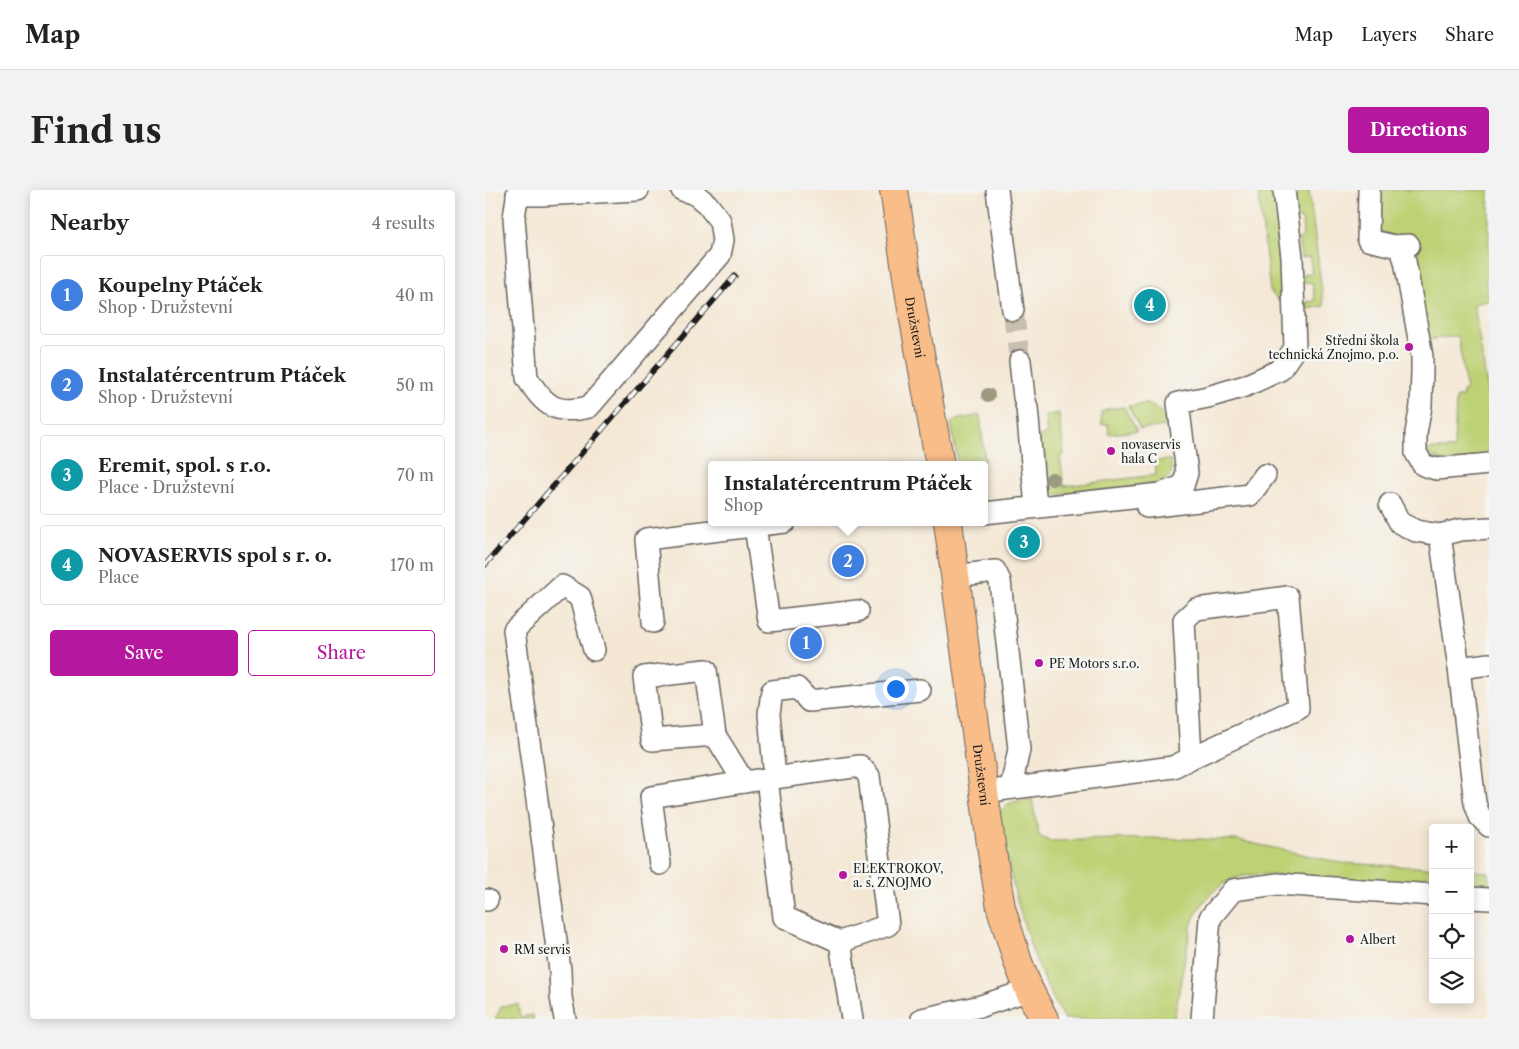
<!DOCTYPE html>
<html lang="en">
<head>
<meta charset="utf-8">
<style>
  :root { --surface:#fff; --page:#f2f2f2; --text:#222; --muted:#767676; --line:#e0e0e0; --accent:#b5179e }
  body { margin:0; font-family:"Libre Caslon Text",serif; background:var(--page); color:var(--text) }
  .controls { position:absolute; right:15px; bottom:15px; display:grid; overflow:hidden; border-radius:5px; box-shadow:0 2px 12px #0003 }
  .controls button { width:45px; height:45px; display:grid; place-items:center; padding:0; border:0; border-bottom:1px solid var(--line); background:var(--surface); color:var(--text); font:25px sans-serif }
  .you { position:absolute; left:410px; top:498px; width:18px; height:18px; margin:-12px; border:4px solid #fff; border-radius:50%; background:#1a73e8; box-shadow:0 0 0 8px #1a73e833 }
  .badge { display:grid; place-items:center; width:32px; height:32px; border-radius:50%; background:var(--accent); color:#fff; font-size:16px; font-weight:700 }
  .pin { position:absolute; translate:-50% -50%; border:2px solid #fff; box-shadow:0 1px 5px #0006 }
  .popup { position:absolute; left:223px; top:271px; width:280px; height:65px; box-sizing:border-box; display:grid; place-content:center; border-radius:5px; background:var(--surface); filter:drop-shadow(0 1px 4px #0005); font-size:16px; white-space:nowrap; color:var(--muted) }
  .popup b { font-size:19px; color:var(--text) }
  .popup::after { content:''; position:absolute; left:50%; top:100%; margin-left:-10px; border:10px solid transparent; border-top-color:var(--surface) }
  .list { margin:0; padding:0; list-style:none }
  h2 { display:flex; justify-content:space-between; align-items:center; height:65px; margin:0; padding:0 20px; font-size:21px }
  h2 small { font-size:16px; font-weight:400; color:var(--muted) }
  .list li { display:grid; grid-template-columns:32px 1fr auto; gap:15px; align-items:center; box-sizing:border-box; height:80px; margin:0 10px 10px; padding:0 10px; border:1px solid var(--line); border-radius:5px }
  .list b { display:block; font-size:19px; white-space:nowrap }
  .list p { margin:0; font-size:16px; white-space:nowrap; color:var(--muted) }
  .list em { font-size:16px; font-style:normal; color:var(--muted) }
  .actions { display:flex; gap:10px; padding:15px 20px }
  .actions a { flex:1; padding:11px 0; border:1px solid var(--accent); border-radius:5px; text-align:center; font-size:18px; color:var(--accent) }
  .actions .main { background:var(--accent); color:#fff }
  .icon { flex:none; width:28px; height:28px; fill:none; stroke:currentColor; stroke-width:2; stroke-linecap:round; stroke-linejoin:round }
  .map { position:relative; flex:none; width:1004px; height:829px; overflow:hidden; border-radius:5px }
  header { display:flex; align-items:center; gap:30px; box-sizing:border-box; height:70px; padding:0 25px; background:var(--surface); border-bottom:1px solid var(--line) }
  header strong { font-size:24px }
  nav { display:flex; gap:28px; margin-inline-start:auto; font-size:18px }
  .intro { display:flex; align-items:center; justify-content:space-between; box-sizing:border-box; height:120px; padding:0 30px }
  h1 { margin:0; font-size:35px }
  .button { padding:12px 22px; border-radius:5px; background:var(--accent); color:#fff; font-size:18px; font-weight:700 }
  main { display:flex; gap:30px; padding:0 30px }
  aside { flex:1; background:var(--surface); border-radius:5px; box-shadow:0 2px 12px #0003 }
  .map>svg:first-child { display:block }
  .green { fill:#bdd175; stroke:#6c7648 }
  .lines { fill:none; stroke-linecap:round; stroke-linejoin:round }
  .minor-tunnel { stroke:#c9bfb0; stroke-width:21; stroke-dasharray:21 11; stroke-linecap:butt }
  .minor-casing { stroke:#68635d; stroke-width:24 }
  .major-casing { stroke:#68635d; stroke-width:30 }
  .minor { stroke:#fff; stroke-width:21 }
  .major { stroke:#f8bd89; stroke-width:28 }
  .rail-casing { stroke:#1c1c1c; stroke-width:5.5 }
  .rail { stroke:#f6f6f2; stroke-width:4; stroke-dasharray:11; stroke-linecap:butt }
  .tree { fill:#9c9a80 }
  .poi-dot { fill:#b5179e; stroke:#f6f6f2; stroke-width:2 }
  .labels { text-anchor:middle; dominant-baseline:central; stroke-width:5; stroke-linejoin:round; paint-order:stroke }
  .street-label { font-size:12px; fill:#1c1c1c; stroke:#f6f6f2 }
  .poi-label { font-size:12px; fill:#1c1c1c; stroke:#f6f6f2; text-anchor:start }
</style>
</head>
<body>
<header>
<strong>Map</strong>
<nav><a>Map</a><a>Layers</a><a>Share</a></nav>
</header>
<div class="intro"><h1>Find us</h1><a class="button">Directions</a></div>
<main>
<aside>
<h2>Nearby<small>4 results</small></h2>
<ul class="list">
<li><span class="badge" style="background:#3f7fe0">1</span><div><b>Koupelny Ptáček</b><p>Shop · Družstevní</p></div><em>40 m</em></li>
<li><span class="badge" style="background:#3f7fe0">2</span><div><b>Instalatércentrum Ptáček</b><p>Shop · Družstevní</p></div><em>50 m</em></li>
<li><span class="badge" style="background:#0f9aa8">3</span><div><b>Eremit, spol. s r.o.</b><p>Place · Družstevní</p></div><em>70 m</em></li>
<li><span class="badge" style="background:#0f9aa8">4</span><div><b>NOVASERVIS spol s r. o.</b><p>Place</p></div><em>170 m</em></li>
</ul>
<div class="actions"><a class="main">Save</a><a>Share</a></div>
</aside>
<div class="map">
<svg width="1004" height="829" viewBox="0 0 1004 829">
  <rect width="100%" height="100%" fill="#f6f6f2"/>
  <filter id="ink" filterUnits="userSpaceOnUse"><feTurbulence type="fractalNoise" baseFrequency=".02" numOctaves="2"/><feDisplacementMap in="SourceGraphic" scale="10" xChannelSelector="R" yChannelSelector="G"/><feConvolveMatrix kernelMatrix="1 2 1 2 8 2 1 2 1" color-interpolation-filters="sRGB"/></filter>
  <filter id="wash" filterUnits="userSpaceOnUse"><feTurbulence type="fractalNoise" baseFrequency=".0096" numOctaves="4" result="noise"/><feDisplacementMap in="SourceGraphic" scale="20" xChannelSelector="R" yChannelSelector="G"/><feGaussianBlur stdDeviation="1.12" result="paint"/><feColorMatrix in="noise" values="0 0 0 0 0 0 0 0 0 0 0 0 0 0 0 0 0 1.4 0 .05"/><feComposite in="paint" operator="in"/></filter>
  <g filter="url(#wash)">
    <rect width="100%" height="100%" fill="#f4e8d5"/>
    <!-- green -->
    <g class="green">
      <polygon points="773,0 790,0 799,68 794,111 785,101"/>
      <polygon points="814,0 824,0 839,116 822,119 821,112 830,111 827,92 819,93 818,84 827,83 825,67 816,68 813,49 818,47 817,29 811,29 808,7 814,5"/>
      <polygon points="892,0 1004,0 1004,88 1000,89 1004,111 989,114 1004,211 1004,266 962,273 944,265 942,260 945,259 969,259 971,207 978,207 978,201 981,200 973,146 940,150 909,46 891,40"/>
      <path d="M660,214C672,216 679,224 683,236L655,239L643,216Z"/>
      <polygon points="639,217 652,241 624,244 623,234 617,235 616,222 621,221 621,219"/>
      <path d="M574,223L579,265L575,266L579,296L671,285L670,271L686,270C688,284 687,286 674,294L571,305C551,295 553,267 550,248L562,243L560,225Z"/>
      <polygon points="495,225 500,271 483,275 473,275 466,233 470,230"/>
      <path d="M547,609L554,646L564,651L664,648L753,650L857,673L948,678V698L775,684C767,685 759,685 751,688C730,695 713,715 706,736L689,829H579C542,764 528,700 514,628C516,611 534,611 547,609Z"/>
      <polygon points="985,681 1004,682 1004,701 985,700"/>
      <polygon points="33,814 35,827 48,825 49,829 10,829 17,816"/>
    </g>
  </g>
  <g filter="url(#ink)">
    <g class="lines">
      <!-- minor-tunnel -->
      <polyline class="minor-tunnel" points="528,120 535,171"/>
      <defs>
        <g id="minor">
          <path d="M33,0L29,28L42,188C60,216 70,225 104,217L235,65L238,50L235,31L222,14L210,4L197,0"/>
          <polyline points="512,0 528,120"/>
          <polyline points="884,0 883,50 909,56 924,55"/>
          <polyline points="32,5 55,5 153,0"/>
          <polyline points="912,56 917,62 920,71 937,166 937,180 936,216 931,243 931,263 938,275 951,279 1004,274"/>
          <polyline points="535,171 539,207 542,218 551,317"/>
          <polyline points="905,314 915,333 931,341 955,345 974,478 990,613 995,627 1004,636"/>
          <polyline points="662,317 765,305 780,285"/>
          <polyline points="499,323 675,304 698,296 702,283 693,213 723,207 760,196 795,180 810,158 807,67 799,0"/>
          <polyline points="270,336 284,431 373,421"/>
          <polyline points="955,345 975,340 1004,338"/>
          <polyline points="470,386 510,381 515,391 534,559 526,598"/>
          <polyline points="168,432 161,349 300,332"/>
          <polyline points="974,478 1004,474"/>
          <polyline points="230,545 221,480 159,487 167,550 230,545 259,592"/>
          <polygon points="375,576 384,586 403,735 355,752 299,727 282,589"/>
          <polyline points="290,588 284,524 287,501 312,498 324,511 435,500"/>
          <polyline points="499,602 688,577 706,568 813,518 803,407 711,419 699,430 706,568"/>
          <polyline points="175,674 166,607 272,590"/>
          <polyline points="985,708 1004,709"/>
          <polyline points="0,710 2,710"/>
          <polyline points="355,752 367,829"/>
          <polyline points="80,829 76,807 75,780 29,440 77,396 95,407 109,460"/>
          <polyline points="437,829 496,816 544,800"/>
          <polyline points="717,829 725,728 748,700 793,694 948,705"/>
        </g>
        <g id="major">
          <path id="s1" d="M409,0L426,113L455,275"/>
          <path id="s2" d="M463,332L507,662L516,718L533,772L544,800L559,829"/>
        </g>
      </defs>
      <!-- minor casing -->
      <use href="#minor" class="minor-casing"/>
      <!-- major casing -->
      <use href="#major" class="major-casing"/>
      <!-- minor -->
      <use href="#minor" class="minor"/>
      <!-- major -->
      <use href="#major" class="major"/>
      <defs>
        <polyline id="rail" points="0,375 250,86"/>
      </defs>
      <!-- rail casing -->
      <use href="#rail" class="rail-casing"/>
      <!-- rail -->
      <use href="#rail" class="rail"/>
    </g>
    <!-- trees -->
    <g class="tree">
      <circle cx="503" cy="205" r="7"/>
      <circle cx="567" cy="289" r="7"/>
    </g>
  </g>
  <!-- markers -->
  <g class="poi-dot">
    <circle cx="924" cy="157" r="5"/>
    <circle cx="626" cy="261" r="5"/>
    <circle cx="554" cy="473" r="5"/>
    <circle cx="358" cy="685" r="5"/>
    <circle cx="865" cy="749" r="5"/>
    <circle cx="19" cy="759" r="5"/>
  </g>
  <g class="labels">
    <!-- street labels -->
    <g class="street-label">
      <text stroke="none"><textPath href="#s1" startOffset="139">Družstevní</textPath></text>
      <text stroke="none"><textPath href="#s2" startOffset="255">Družstevní</textPath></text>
    </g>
    <!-- poi labels -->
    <g class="poi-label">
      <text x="914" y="150" text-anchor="end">Střední škola<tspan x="914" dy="14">technická Znojmo, p.o.</tspan></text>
      <text x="636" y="254">novaservis<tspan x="636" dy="14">hala C</tspan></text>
      <text x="564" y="473">PE Motors s.r.o.</text>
      <text x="368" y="678">ELEKTROKOV,<tspan x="368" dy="14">a. s. ZNOJMO</tspan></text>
      <text x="875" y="749">Albert</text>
      <text x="29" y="759">RM servis</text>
    </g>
  </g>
</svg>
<div class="controls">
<button>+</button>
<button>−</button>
<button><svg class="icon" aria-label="locate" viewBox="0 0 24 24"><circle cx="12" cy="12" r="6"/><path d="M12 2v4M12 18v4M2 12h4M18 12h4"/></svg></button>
<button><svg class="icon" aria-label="layers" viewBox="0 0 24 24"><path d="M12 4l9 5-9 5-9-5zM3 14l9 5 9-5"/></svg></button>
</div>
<div class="you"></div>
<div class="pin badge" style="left:321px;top:453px;background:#3f7fe0">1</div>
<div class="pin badge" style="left:363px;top:371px;background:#3f7fe0">2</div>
<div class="popup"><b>Instalatércentrum Ptáček</b>Shop</div>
<div class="pin badge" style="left:539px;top:352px;background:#0f9aa8">3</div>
<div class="pin badge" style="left:665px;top:115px;background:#0f9aa8">4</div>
</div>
</main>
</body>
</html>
